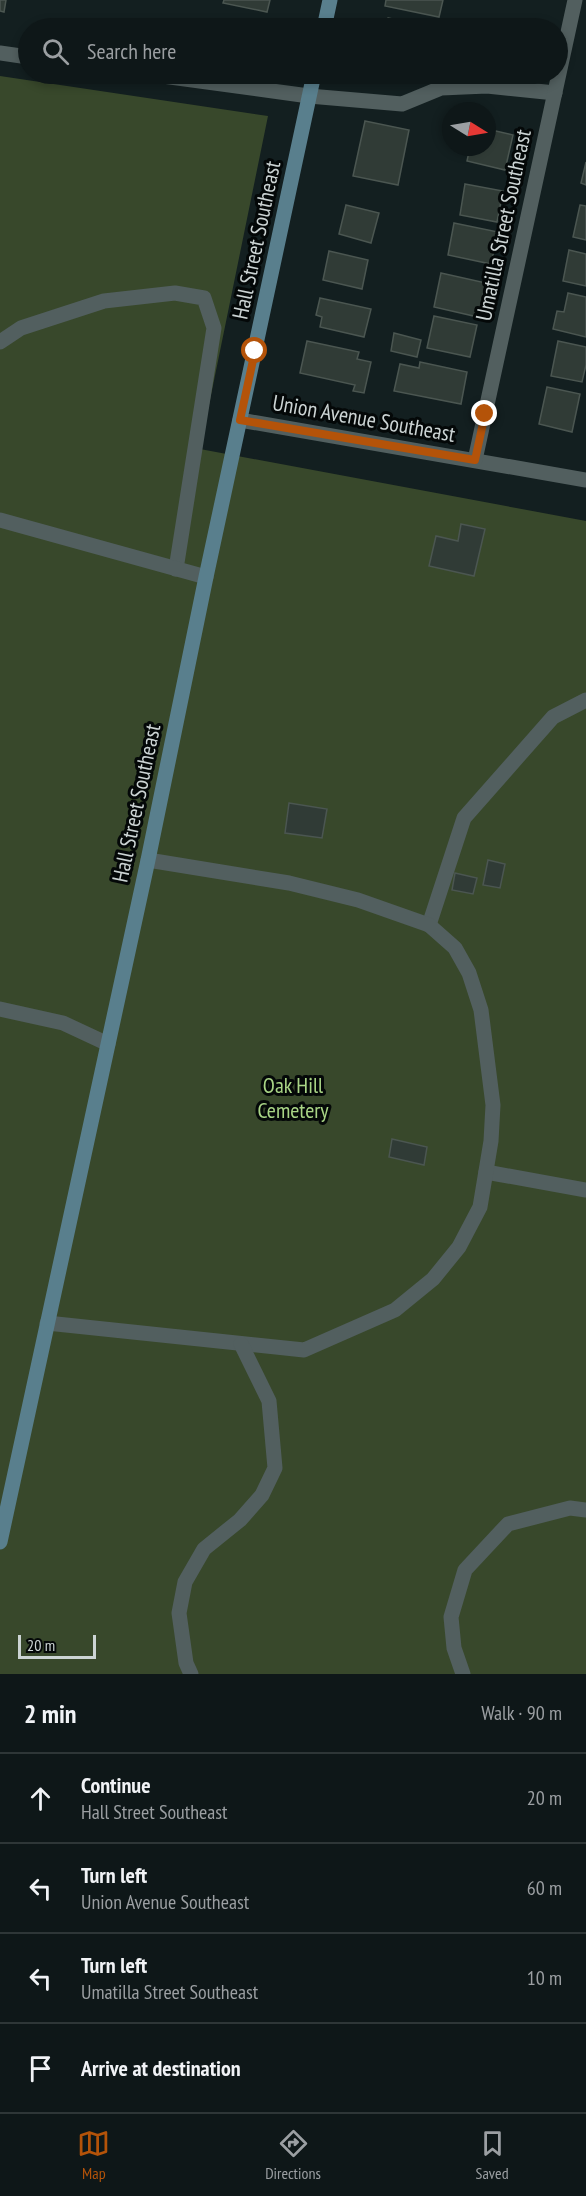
<!DOCTYPE html>
<html lang="en">
<head>
<meta charset="utf-8">
<style>
  :root { --surface:#0e1718; --page:#1c2425; --text:#f1f3f6; --muted:#9b9fa2; --line:#2e3637; --accent:#b45309 }
  body { margin:0; font-family:"PT Sans Narrow",sans-serif; background:var(--page); color:var(--text) }
  .compass { position:absolute; left:442px; top:102px; width:54px; height:54px; border-radius:50%; background:var(--surface); box-shadow:0 3px 9px #0003; rotate:101deg }
  .scale { position:absolute; left:18px; bottom:15px; width:78px; box-sizing:border-box; padding-left:6px; border:3px solid #ccd4d4; border-top:0; font-size:16px; line-height:21px; white-space:nowrap; color:#ccd4d4; -webkit-text-stroke:4px #040808; paint-order:stroke }
  .stop { position:absolute; width:18px; height:18px; margin:-14px; border:4px solid #b45309; border-radius:50%; background:#fff }
  .stop.end { background:#b45309; border-color:#fff; box-shadow:0 2px 6px #0008 }
  .list { margin:0; padding:0; list-style:none }
  h2 { display:flex; justify-content:space-between; align-items:center; height:78px; margin:0; padding:0 24px; font-size:26px }
  h2 small { font-size:20px; font-weight:400; color:var(--muted) }
  .list li { display:grid; grid-template-columns:39px 1fr auto; gap:18px; align-items:center; box-sizing:border-box; height:90px; padding:0 24px; border-top:2px solid var(--line) }
  .list b { display:block; font-size:22px; white-space:nowrap }
  .list p { margin:0; font-size:20px; white-space:nowrap; color:var(--muted) }
  .list em { font-size:20px; font-style:normal; color:var(--muted) }
  .icon { flex:none; width:33px; height:33px; fill:none; stroke:currentColor; stroke-width:2; stroke-linecap:round; stroke-linejoin:round }
  .map { position:relative; flex:none; width:586px; height:1674px; overflow:hidden }
  .search { position:absolute; background:var(--surface); box-shadow:0 3px 9px #0003; left:18px; right:18px; top:18px; height:66px; display:flex; align-items:center; gap:15px; box-sizing:border-box; padding:0 21px; border-radius:33px; color:var(--muted); font-size:22px }
  .sheet { height:438px; background:var(--surface) }
  nav { display:flex; justify-content:space-around; align-items:center; box-sizing:border-box; height:84px; border-top:2px solid var(--line); background:var(--surface); font-size:16px; color:var(--muted) }
  nav a { display:grid; justify-items:center; gap:3px }
  nav .on { color:var(--accent) }
  .map>svg:first-child { display:block }
  .green { fill:#38482b }
  .building { fill:#303b36; stroke:#4b5651; stroke-width:1.5 }
  .lines { fill:none; stroke-linecap:round; stroke-linejoin:round }
  .lane { stroke:#525f5f; stroke-width:15 }
  .street { stroke:#525f5f; stroke-width:15 }
  .secondary { stroke:#597f8d; stroke-width:15 }
  .route { stroke:#b45309; stroke-width:8 }
  .labels { text-anchor:middle; dominant-baseline:central; stroke-width:6; stroke-linejoin:round; paint-order:stroke }
  .street-label { font-size:22px; fill:#ccd4d4; stroke:#040808 }
  .park-label { font-size:22px; fill:#a9d586; stroke:#040808 }
</style>
</head>
<body>
<div class="map">
<svg width="586" height="1674" viewBox="0 0 586 1674">
  <rect width="100%" height="100%" fill="#131f20"/>
  <!-- green -->
  <polygon class="green" points="0,76 268,116 200,449 586,521 586,1674 0,1674"/>
  <!-- building -->
  <g class="building">
    <polygon points="0,0 6,0 4,12 0,11"/>
    <polygon points="224,0 270,0 267,12 223,3"/>
    <polygon points="386,0 443,0 439,17 385,6"/>
    <polygon points="388,18 423,25 422,28 385,28"/>
    <polygon points="231,19 265,26 264,28 229,28"/>
    <polygon points="365,121 409,130 398,185 353,176"/>
    <polygon points="487,129 513,135 505,170 467,161 470,147 487,147"/>
    <polygon points="586,162 586,185 581,183"/>
    <polygon points="465,184 503,191 497,222 460,215"/>
    <polygon points="346,205 379,213 371,243 339,234"/>
    <polygon points="580,205 586,206 586,240 573,237"/>
    <polygon points="454,223 498,232 491,264 448,255"/>
    <polygon points="569,250 586,254 586,286 563,281"/>
    <polygon points="329,251 368,260 362,289 323,280"/>
    <polygon points="441,273 486,283 478,317 434,307"/>
    <polygon points="568,293 586,297 586,337 553,329 557,311 564,312"/>
    <polygon points="320,298 371,309 364,337 320,327 322,317 316,315"/>
    <polygon points="434,316 477,325 470,357 427,348"/>
    <polygon points="394,333 421,340 417,357 391,351"/>
    <polygon points="307,341 359,352 357,359 371,362 364,393 353,391 355,385 300,373"/>
    <polygon points="558,341 586,347 586,365 582,382 551,376"/>
    <polygon points="420,362 467,372 461,404 394,391 400,364 419,368"/>
    <polygon points="547,387 580,394 572,432 539,424"/>
    <polygon points="461,524 485,529 474,576 429,566 436,536 458,541"/>
    <polygon points="289,803 327,809 322,838 285,833"/>
    <polygon points="488,860 505,864 500,888 483,885"/>
    <polygon points="455,873 477,878 473,894 452,890"/>
    <polygon points="392,1139 427,1147 424,1165 389,1157"/>
  </g>
  <g class="lines">
    <!-- lane -->
    <g class="lane">
      <polyline points="309,96 402,104 441,88 487,86 555,93"/>
      <polyline points="0,342 21,328 104,301 175,293 204,298 214,328 176,569"/>
      <polyline points="0,520 206,577"/>
      <polyline points="429,925 464,818 553,717 586,700"/>
      <polyline points="0,1009 63,1023 108,1044"/>
      <polyline points="486,1172 586,1190"/>
      <polyline points="47,1323 304,1350 395,1310 433,1279 459,1247 480,1207 491,1141 493,1105 481,1010 469,973 455,948 429,925 358,900 289,883 148,860"/>
      <polyline points="191,1674 186,1663 179,1613 185,1582 204,1549 240,1520 262,1495 275,1468 269,1401 241,1344"/>
      <polyline points="463,1674 454,1648 451,1617 465,1570 508,1524 570,1508 586,1510"/>
    </g>
    <!-- street -->
    <g class="street">
      <polyline points="0,53 28,57"/>
      <polyline points="148,74 309,96"/>
      <polyline points="240,420 586,480"/>
      <polyline points="475,460 575,0"/>
    </g>
    <!-- secondary -->
    <g class="secondary">
      <polyline points="324,28 330,0"/>
      <polyline points="0,1542 148,860 206,577 314,74"/>
    </g>
  </g>
  <g class="lines">
    <!-- route -->
    <polyline class="route" points="255,351 240,420 475,460 485,414"/>
  </g>
  <g class="labels">
    <!-- street labels -->
    <g class="street-label">
      <text transform="translate(503 225) rotate(-78)">Umatilla Street Southeast</text>
      <text transform="translate(256 240) rotate(-78)">Hall Street Southeast</text>
      <text transform="translate(364 418) rotate(10)">Union Avenue Southeast</text>
      <text transform="translate(136 803) rotate(-78)">Hall Street Southeast</text>
    </g>
    <!-- park labels -->
    <g class="park-label">
      <text x="293" y="1085">Oak Hill<tspan x="293" dy="25">Cemetery</tspan></text>
    </g>
  </g>
</svg>
<svg class="compass" viewBox="-18 -18 36 36"><path d="M0-13l5 13h-10z" fill="#e53935"/><path d="M0 13l5-13h-10z" fill="#9b9fa2"/></svg>
<div class="scale">20 m</div>
<div class="stop" style="left:255px;top:351px"></div>
<div class="stop end" style="left:485px;top:414px"></div>
<div class="search"><svg class="icon" aria-label="search" viewBox="0 0 24 24"><circle cx="10" cy="10" r="6"/><path d="M15 15l6 6"/></svg>Search here</div>
</div>
<section class="sheet">
<h2>2 min<small>Walk · 90 m</small></h2>
<ul class="list">
<li><svg class="icon" aria-label="ahead" viewBox="0 0 24 24"><path d="M12 20V5M6 11l6-6 6 6"/></svg><div><b>Continue</b><p>Hall Street Southeast</p></div><em>20 m</em></li>
<li><svg class="icon" aria-label="left" viewBox="0 0 24 24"><path d="M17 20v-9H6M10 6l-5 5 5 5"/></svg><div><b>Turn left</b><p>Union Avenue Southeast</p></div><em>60 m</em></li>
<li><svg class="icon" aria-label="left" viewBox="0 0 24 24"><path d="M17 20v-9H6M10 6l-5 5 5 5"/></svg><div><b>Turn left</b><p>Umatilla Street Southeast</p></div><em>10 m</em></li>
<li><svg class="icon" aria-label="arrive" viewBox="0 0 24 24"><path d="M6 21V4h12l-3 4 3 4H6"/></svg><div><b>Arrive at destination</b></div></li>
</ul>
</section>
<nav>
<a class="on"><svg class="icon" aria-label="map" viewBox="0 0 24 24"><path d="M3 6l6-2 6 2 6-2v14l-6 2-6-2-6 2zM9 4v14M15 6v14"/></svg>Map</a>
<a><svg class="icon" aria-label="directions" viewBox="0 0 24 24"><path d="M12 3l9 9-9 9-9-9zM9 14v-3h6M13 9l2 2-2 2"/></svg>Directions</a>
<a><svg class="icon" aria-label="saved" viewBox="0 0 24 24"><path d="M7 4h10v16l-5-4-5 4z"/></svg>Saved</a>
</nav>
</body>
</html>
